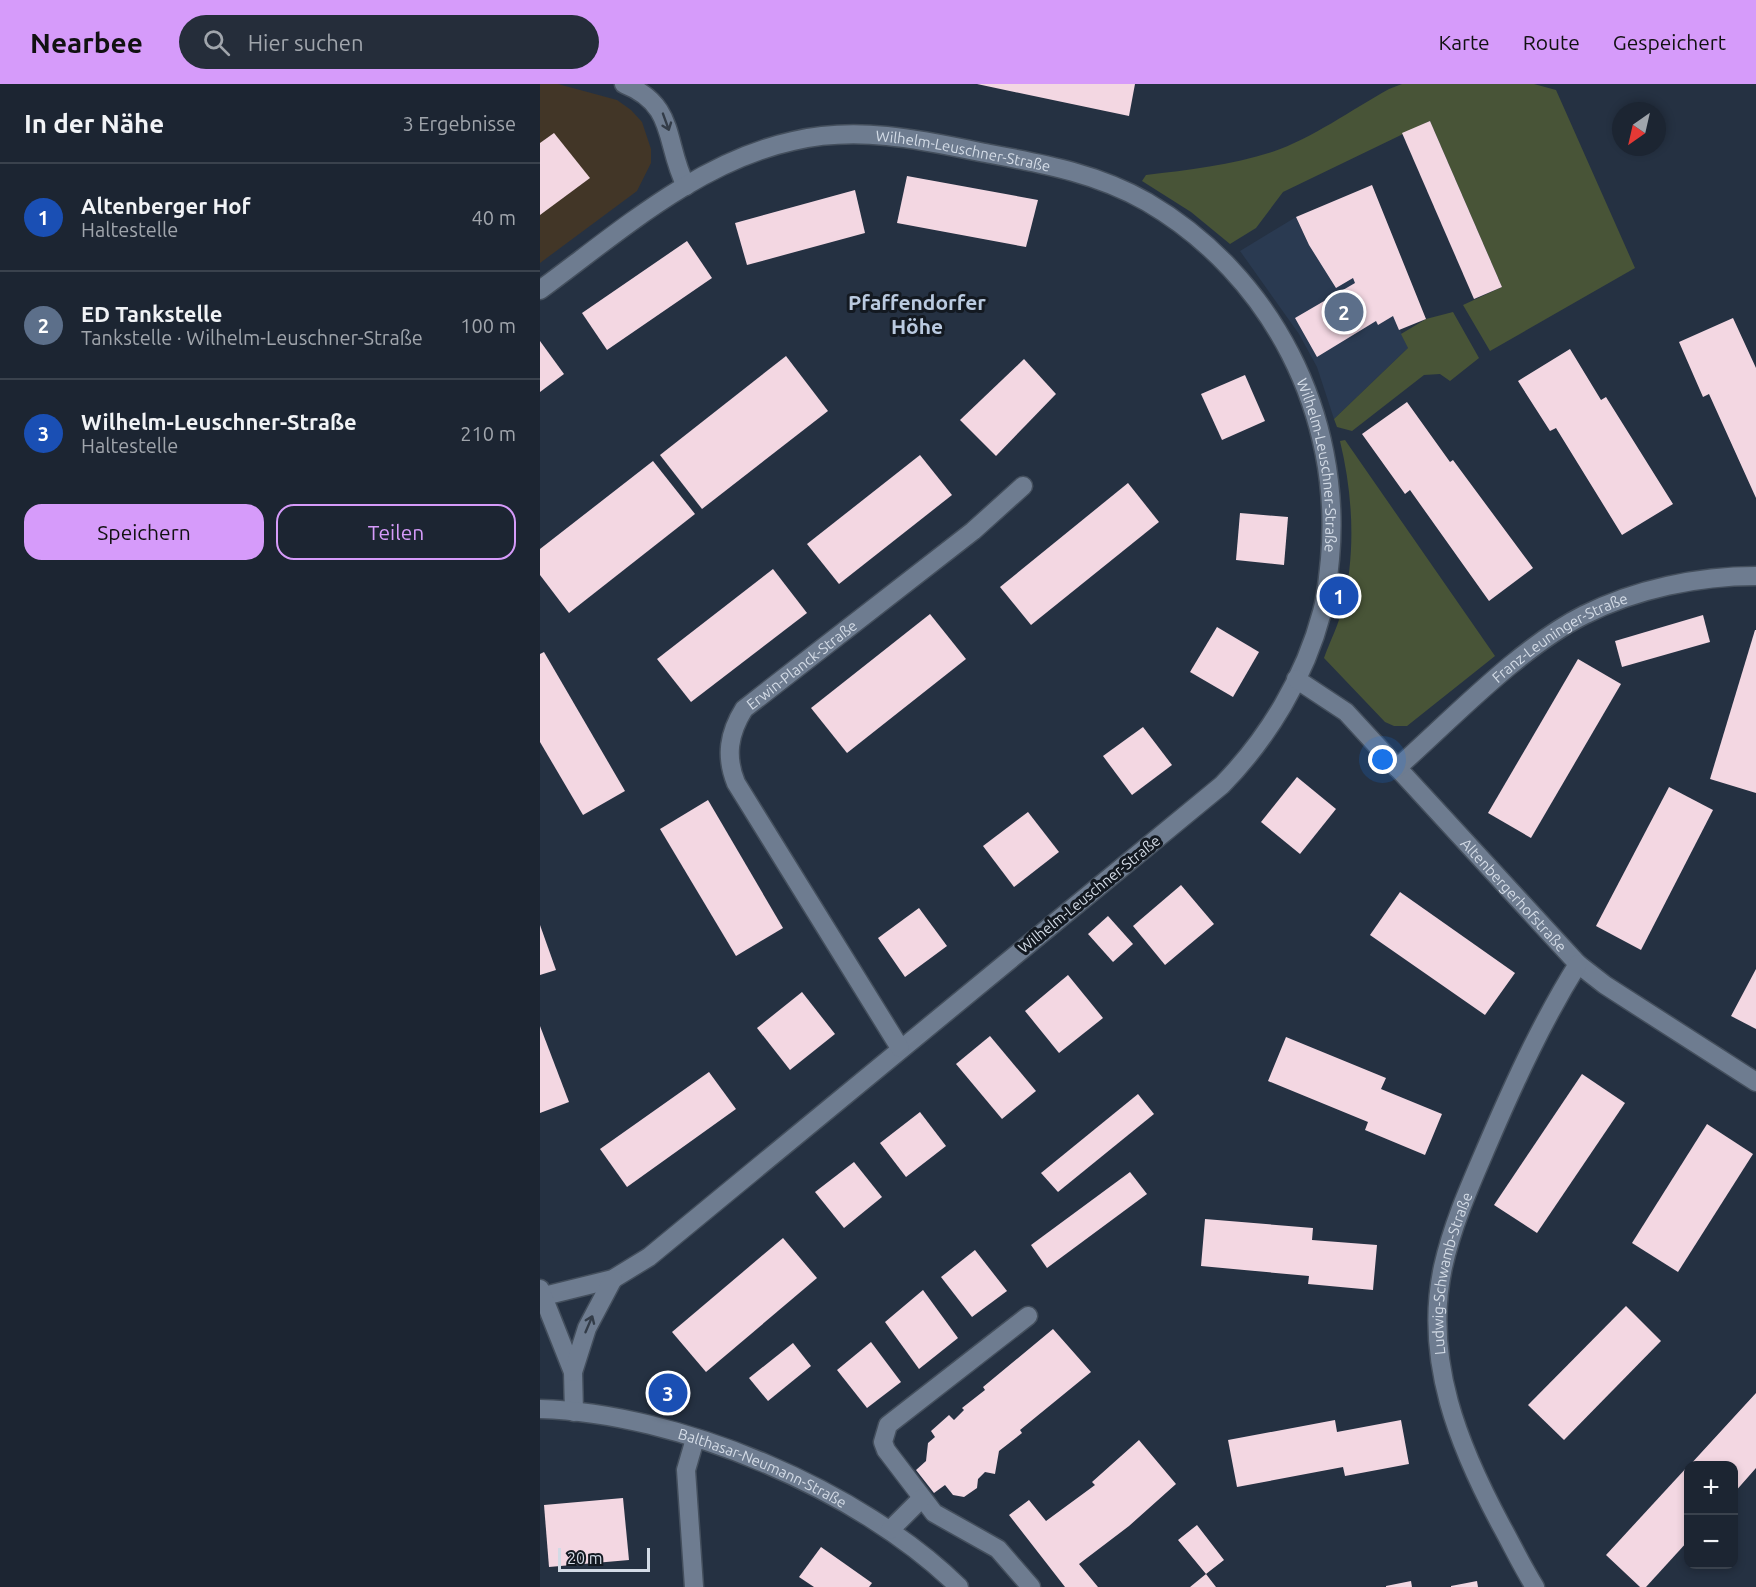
<!DOCTYPE html>
<html lang="de">
<head>
<meta charset="utf-8">
<style>
  :root { --surface:#1c2532; --page:#252d3a; --text:#f1f3f6; --muted:#a0a5ac; --line:#3a424d; --accent:#d69bfa }
  body { margin:0; font-family:Ubuntu,sans-serif; background:var(--page); color:var(--text) }
  .controls { position:absolute; right:18px; bottom:18px; display:grid; overflow:hidden; border-radius:12px; box-shadow:0 3px 9px #0003 }
  .controls button { width:54px; height:54px; display:grid; place-items:center; padding:0; border:0; border-bottom:2px solid var(--line); background:var(--surface); color:var(--text); font:30px sans-serif }
  .compass { position:absolute; left:1072px; top:18px; width:54px; height:54px; border-radius:50%; background:var(--surface); box-shadow:0 3px 9px #0003; rotate:214deg }
  .scale { position:absolute; left:18px; bottom:15px; width:92px; box-sizing:border-box; padding-left:6px; border:3px solid #d3dbe6; border-top:0; font-size:16px; line-height:21px; white-space:nowrap; color:#d3dbe6; -webkit-text-stroke:4px #131921; paint-order:stroke }
  .you { position:absolute; left:843px; top:676px; width:21px; height:21px; margin:-15px; border:4px solid #fff; border-radius:50%; background:#1a73e8; box-shadow:0 0 0 9px #1a73e833 }
  .badge { display:grid; place-items:center; width:39px; height:39px; border-radius:50%; background:var(--accent); color:#fff; font-size:20px; font-weight:700 }
  .pin { position:absolute; translate:-50% -50%; border:3px solid #fff; box-shadow:0 2px 6px #0006 }
  .list { margin:0; padding:0; list-style:none }
  h2 { display:flex; justify-content:space-between; align-items:center; height:78px; margin:0; padding:0 24px; font-size:26px }
  h2 small { font-size:20px; font-weight:400; color:var(--muted) }
  .list li { display:grid; grid-template-columns:39px 1fr auto; gap:18px; align-items:center; box-sizing:border-box; height:108px; padding:0 24px; border-top:2px solid var(--line) }
  .list b { display:block; font-size:22px; white-space:nowrap }
  .list p { margin:0; font-size:20px; white-space:nowrap; color:var(--muted) }
  .list em { font-size:20px; font-style:normal; color:var(--muted) }
  .actions { display:flex; gap:12px; padding:18px 24px }
  .actions a { flex:1; padding:14px 0; border:2px solid var(--accent); border-radius:18px; text-align:center; font-size:21px; color:var(--accent) }
  .actions .main { background:var(--accent); color:#111 }
  .icon { flex:none; width:33px; height:33px; fill:none; stroke:currentColor; stroke-width:2; stroke-linecap:round; stroke-linejoin:round }
  .map { position:relative; flex:none; width:1216px; height:1503px; overflow:hidden }
  header { display:flex; align-items:center; gap:36px; box-sizing:border-box; height:84px; padding:0 30px; background:var(--accent); color:#111 }
  header strong { font-size:28px }
  nav { display:flex; gap:33px; margin-inline-start:auto; font-size:21px }
  .search { width:420px; height:54px; background:var(--page); display:flex; align-items:center; gap:15px; box-sizing:border-box; padding:0 21px; border-radius:33px; color:var(--muted); font-size:22px }
  main { display:flex }
  aside { flex:1; background:var(--surface) }
  .map>svg:first-child { display:block }
  .built { fill:#2a3a51 }
  .education { fill:#423627 }
  .green { fill:#485437 }
  .building { fill:#f3d7e2 }
  .lines { fill:none; stroke-linecap:round; stroke-linejoin:round }
  .minor-casing { stroke:#444f5d; stroke-width:21 }
  .minor { stroke:#6e7c90; stroke-width:18 }
  .oneway { stroke:#333c48 }
  .labels { text-anchor:middle; dominant-baseline:central; stroke-width:6; stroke-linejoin:round; paint-order:stroke }
  .street-label { font-size:15px; fill:#d3dbe6; stroke:#131921 }
  .district-label { font-size:21px; font-weight:bold; fill:#bacae0; stroke:#131921 }
</style>
</head>
<body>
<header>
<strong>Nearbee</strong>
<div class="search"><svg class="icon" aria-label="search" viewBox="0 0 24 24"><circle cx="10" cy="10" r="6"/><path d="M15 15l6 6"/></svg>Hier suchen</div>
<nav><a>Karte</a><a>Route</a><a>Gespeichert</a></nav>
</header>
<main>
<aside>
<h2>In der Nähe<small>3 Ergebnisse</small></h2>
<ul class="list">
<li><span class="badge" style="background:#1a4fb4">1</span><div><b>Altenberger Hof</b><p>Haltestelle</p></div><em>40 m</em></li>
<li><span class="badge" style="background:#5c6f8a">2</span><div><b>ED Tankstelle</b><p>Tankstelle · Wilhelm-Leuschner-Straße</p></div><em>100 m</em></li>
<li><span class="badge" style="background:#1a4fb4">3</span><div><b>Wilhelm-Leuschner-Straße</b><p>Haltestelle</p></div><em>210 m</em></li>
</ul>
<div class="actions"><a class="main">Speichern</a><a>Teilen</a></div>
</aside>
<div class="map">
<svg width="1216" height="1503" viewBox="0 0 1216 1503">
  <rect width="100%" height="100%" fill="#253142"/>
  <!-- built -->
  <polygon class="built" points="756,133 769,161 815,143 868,264 794,335 777,283 759,250 700,167"/>
  <!-- education -->
  <polygon class="education" points="0,0 18,0 77,16 91,26 102,38 111,65 111,79 97,107 0,179"/>
  <!-- green -->
  <g class="green">
    <path d="M862,0H994L1016,6L1095,184L950,267L923,221L962,203L890,37L743,108L716,144L690,160L651,128L602,97L606,91C648,86 691,81 732,68C773,54 811,26 849,5Z"/>
    <polygon points="913,228 939,274 910,297 900,290 884,291 812,347 797,343 794,335 868,264 861,250 886,235"/>
    <path d="M805,356L955,572L867,642H854L845,638L784,574C790,557 799,540 803,522C816,468 813,411 800,357Z"/>
  </g>
  <!-- building -->
  <g class="building">
    <polygon points="437,0 595,0 589,32"/>
    <polygon points="890,37 962,203 934,215 862,49"/>
    <polygon points="14,49 50,94 0,131 0,59"/>
    <polygon points="367,92 498,116 486,163 357,139"/>
    <polygon points="832,101 886,235 859,246 853,232 838,241 836,237 777,273 755,234 815,199 813,194 796,204 769,161 756,133"/>
    <polygon points="315,106 325,149 207,181 195,139"/>
    <polygon points="147,157 172,194 67,266 42,229"/>
    <polygon points="1193,234 1216,284 1216,414 1169,310 1163,313 1139,258"/>
    <polygon points="0,257 24,290 0,308"/>
    <polygon points="1030,265 1061,316 1066,313 1133,420 1082,451 1016,344 1010,347 978,297"/>
    <polygon points="246,272 288,327 162,425 120,371"/>
    <polygon points="484,275 516,310 456,372 420,336"/>
    <polygon points="705,291 725,337 682,356 661,310"/>
    <polygon points="867,318 910,378 913,376 993,484 949,517 870,406 865,410 822,350"/>
    <polygon points="380,371 412,411 299,500 267,460"/>
    <polygon points="113,377 155,430 29,529 0,491 0,465"/>
    <polygon points="588,399 619,438 491,541 460,503"/>
    <polygon points="700,429 748,433 744,481 696,476"/>
    <polygon points="233,485 267,529 151,618 117,575"/>
    <polygon points="390,530 426,575 307,669 271,624"/>
    <polygon points="1163,531 1170,558 1082,583 1075,557"/>
    <polygon points="677,543 719,568 693,613 650,588"/>
    <polygon points="1215,546 1216,546 1216,709 1170,695"/>
    <polygon points="4,568 85,707 43,731 0,658 0,570"/>
    <polygon points="1038,575 1081,600 991,754 948,729"/>
    <polygon points="603,643 632,681 592,711 563,672"/>
    <polygon points="757,693 796,725 760,770 721,738"/>
    <polygon points="1129,703 1173,726 1101,866 1056,842"/>
    <polygon points="168,716 243,844 196,872 120,745"/>
    <polygon points="488,728 519,768 474,803 443,762"/>
    <polygon points="641,801 674,840 625,881 593,842"/>
    <polygon points="860,808 975,889 945,931 830,851"/>
    <polygon points="379,824 407,862 365,893 338,854"/>
    <polygon points="568,832 593,860 573,878 548,850"/>
    <polygon points="0,841 16,886 0,891"/>
    <polygon points="1216,885 1216,945 1191,932"/>
    <polygon points="528,891 563,934 519,969 485,927"/>
    <polygon points="262,908 295,950 250,986 217,944"/>
    <polygon points="0,942 29,1018 0,1029"/>
    <polygon points="450,952 496,1007 462,1035 416,980"/>
    <polygon points="746,953 846,994 841,1005 902,1030 885,1071 825,1046 828,1038 728,997"/>
    <polygon points="169,988 196,1025 87,1103 60,1065"/>
    <polygon points="1042,990 1085,1019 997,1149 954,1121"/>
    <polygon points="598,1010 614,1030 518,1108 501,1089"/>
    <polygon points="380,1028 406,1062 366,1093 340,1059"/>
    <polygon points="1167,1040 1213,1070 1138,1188 1092,1159"/>
    <polygon points="314,1078 342,1113 304,1144 275,1108"/>
    <polygon points="590,1088 607,1110 507,1184 491,1161"/>
    <polygon points="665,1135 773,1144 772,1156 837,1161 833,1206 768,1200 769,1192 661,1182"/>
    <polygon points="243,1154 277,1194 166,1288 132,1248"/>
    <polygon points="435,1166 467,1207 432,1233 401,1193"/>
    <polygon points="383,1206 418,1254 379,1285 345,1238"/>
    <polygon points="1086,1222 1121,1257 1024,1356 988,1321"/>
    <polygon points="513,1245 551,1288 480,1346 482,1349 459,1367 455,1390 445,1388 438,1395 437,1404 424,1413 413,1411 405,1401 394,1409 376,1386 386,1377 388,1359 395,1353 391,1347 409,1331 414,1336 424,1326 422,1324 445,1306 443,1303"/>
    <polygon points="331,1258 361,1298 327,1324 297,1286"/>
    <polygon points="253,1259 271,1282 228,1317 209,1294"/>
    <polygon points="1216,1309 1216,1384 1194,1409 1194,1382 1149,1382"/>
    <polygon points="795,1336 797,1348 861,1336 869,1380 805,1392 803,1383 697,1403 688,1356"/>
    <polygon points="599,1356 636,1400 589,1442 539,1480 558,1503 525,1503 469,1431 489,1416 506,1437 555,1401 552,1398"/>
    <polygon points="1148,1382 1148,1457 1106,1503 1100,1503 1066,1471"/>
    <polygon points="83,1414 89,1476 9,1483 4,1421"/>
    <polygon points="657,1441 684,1476 666,1490 676,1503 650,1503 666,1490 638,1456"/>
    <polygon points="281,1463 332,1499 329,1503 274,1503 259,1493"/>
    <polygon points="871,1497 872,1503 846,1503 846,1502"/>
    <polygon points="937,1497 938,1503 911,1503 911,1502"/>
  </g>
  <g class="lines">
    <defs>
      <g id="minor">
        <path d="M84,0C137,21 124,59 146,102"/>
        <path id="s1" d="M0,206C78,149 157,78 253,57C316,42 378,55 440,68C498,79 555,88 607,118C732,191 803,331 790,475C788,493 787,511 782,528C765,593 728,654 682,701L109,1173L73,1195L0,1213"/>
        <path id="s2" d="M756,595L806,628L1038,880L1065,901L1216,998"/>
        <path id="s3" d="M857,684C911,636 980,563 1044,531C1096,505 1158,492 1216,492"/>
        <path id="s4" d="M360,964L196,699C185,672 189,649 204,625L433,447L483,402"/>
        <polyline points="0,1205 33,1288 34,1328"/>
        <polyline points="488,1232 348,1341 343,1358 346,1366 394,1429 458,1465 491,1503"/>
        <polyline points="33,1288 47,1244 73,1195"/>
        <path id="s5" d="M0,1325C138,1329 321,1406 419,1503"/>
        <polyline points="350,1446 382,1414"/>
        <polyline points="154,1503 146,1386 155,1355"/>
        <path id="s6" d="M995,1503C983,1484 973,1463 962,1443C919,1363 883,1276 903,1183C913,1138 932,1097 950,1055C976,995 1003,936 1038,880"/>
      </g>
    </defs>
    <!-- minor casing -->
    <use href="#minor" class="minor-casing"/>
    <!-- minor -->
    <use href="#minor" class="minor"/>
  </g>
  <!-- one-way arrows -->
  <defs><path id="oneway-shaft" d="M-6 0H5M1.5-3L5.5 0L1.5 3" fill="none" stroke-width="1.6" stroke-linecap="round" stroke-linejoin="round" transform="scale(1.5)"/></defs>
  <g class="oneway">
    <use href="#oneway-shaft" transform="translate(126 38) rotate(70)"/>
    <use href="#oneway-shaft" transform="translate(49 1240) rotate(-67)"/>
  </g>
  <g class="labels">
    <!-- street labels -->
    <g class="street-label">
      <text stroke="none"><textPath href="#s1" startOffset="468">Wilhelm-Leuschner-Straße</textPath></text>
      <text stroke="none"><textPath href="#s1" startOffset="988">Wilhelm-Leuschner-Straße</textPath></text>
      <text stroke="none"><textPath href="#s3" startOffset="210">Franz-Leuninger-Straße</textPath></text>
      <text stroke="none"><textPath href="#s4" startOffset="462">Erwin-Planck-Straße</textPath></text>
      <text transform="translate(549 810) rotate(-39)">Wilhelm-Leuschner-Straße</text>
      <text stroke="none"><textPath href="#s2" startOffset="308">Altenbergerhofstraße</textPath></text>
      <text stroke="none"><textPath href="#s6" startOffset="336">Ludwig-Schwamb-Straße</textPath></text>
      <text stroke="none"><textPath href="#s5" startOffset="232">Balthasar-Neumann-Straße</textPath></text>
    </g>
    <!-- district labels -->
    <g class="district-label">
      <text x="377" y="218">Pfaffendorfer<tspan x="377" dy="24">Höhe</tspan></text>
    </g>
  </g>
</svg>
<div class="controls">
<button>+</button>
<button>−</button>
</div>
<svg class="compass" viewBox="-18 -18 36 36"><path d="M0-13l5 13h-10z" fill="#e53935"/><path d="M0 13l5-13h-10z" fill="#a0a5ac"/></svg>
<div class="scale">20 m</div>
<div class="you"></div>
<div class="pin badge" style="left:799px;top:512px;background:#1a4fb4">1</div>
<div class="pin badge" style="left:804px;top:228px;background:#5c6f8a">2</div>
<div class="pin badge" style="left:128px;top:1309px;background:#1a4fb4">3</div>
</div>
</main>
</body>
</html>
